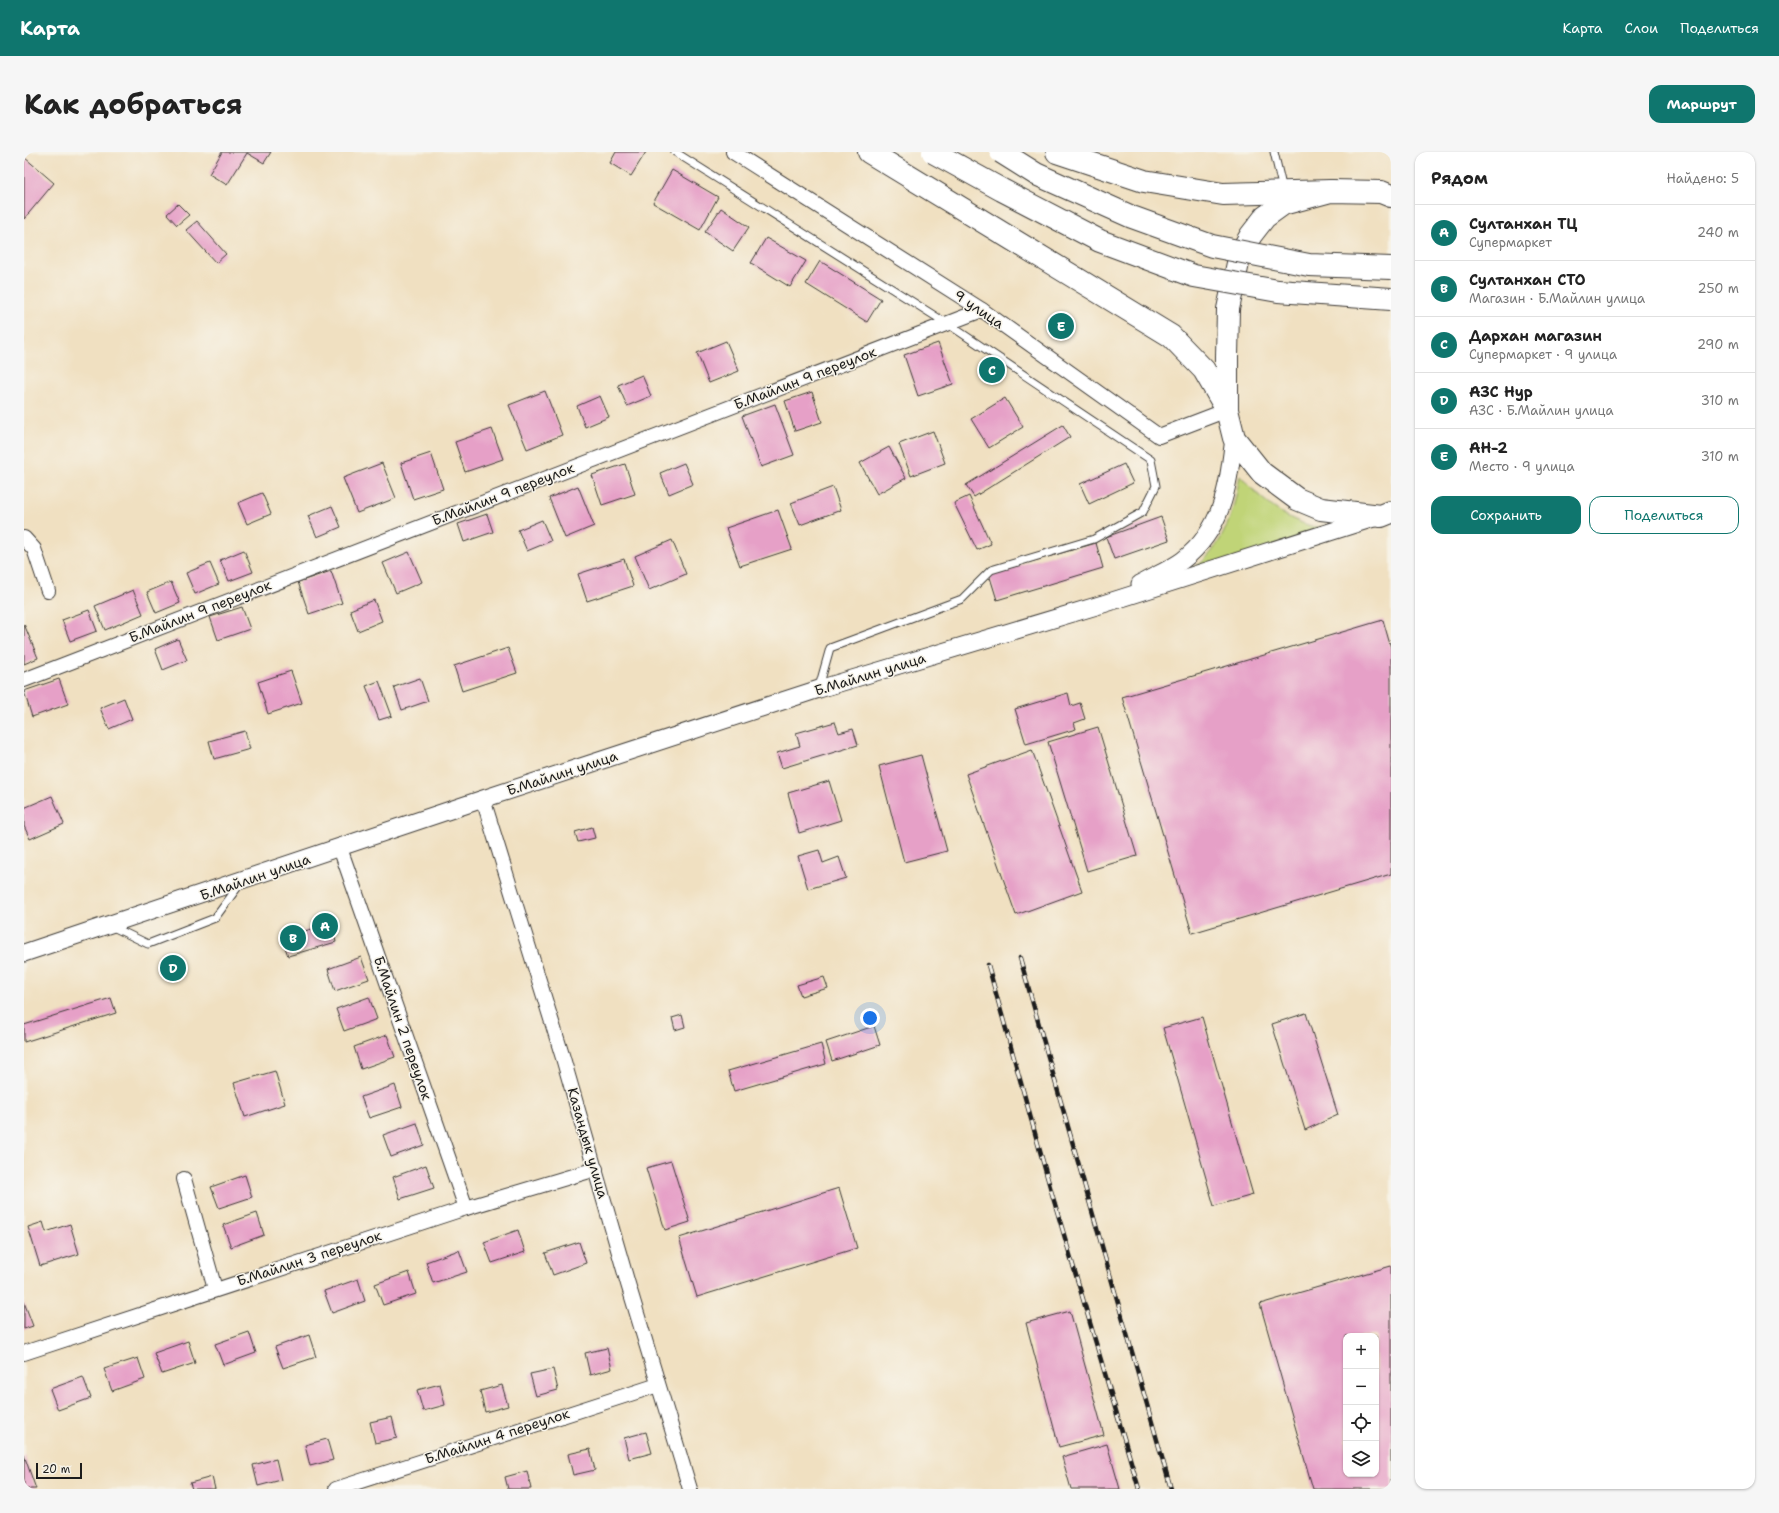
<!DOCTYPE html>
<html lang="ru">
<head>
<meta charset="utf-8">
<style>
  :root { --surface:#fff; --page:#f6f6f6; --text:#222; --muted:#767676; --line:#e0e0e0; --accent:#0f766e }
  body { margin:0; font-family:"Shantell Sans",sans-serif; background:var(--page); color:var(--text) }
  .controls { position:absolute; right:12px; bottom:12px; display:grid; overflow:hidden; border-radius:8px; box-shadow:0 1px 3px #0004 }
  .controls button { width:36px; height:36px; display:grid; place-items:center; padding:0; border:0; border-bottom:1px solid var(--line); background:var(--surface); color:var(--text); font:20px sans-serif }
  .scale { position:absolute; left:12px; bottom:10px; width:46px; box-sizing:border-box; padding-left:4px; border:2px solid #1c1c1c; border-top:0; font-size:11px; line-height:14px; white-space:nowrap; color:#1c1c1c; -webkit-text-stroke:3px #f7f3e8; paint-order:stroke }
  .you { position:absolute; left:846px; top:866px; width:14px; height:14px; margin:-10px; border:3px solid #fff; border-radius:50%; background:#1a73e8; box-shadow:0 0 0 6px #1a73e833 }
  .badge { display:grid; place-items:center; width:26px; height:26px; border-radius:50%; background:var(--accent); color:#fff; font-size:13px; font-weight:700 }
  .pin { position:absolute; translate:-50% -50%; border:2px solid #fff; box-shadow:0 1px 4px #0006 }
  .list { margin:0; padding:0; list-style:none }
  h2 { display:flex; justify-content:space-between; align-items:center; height:52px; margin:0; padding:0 16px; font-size:17px }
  h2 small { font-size:13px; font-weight:400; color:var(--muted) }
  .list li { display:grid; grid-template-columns:26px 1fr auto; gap:12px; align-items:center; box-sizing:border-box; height:56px; padding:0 16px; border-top:1px solid var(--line) }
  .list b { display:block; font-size:15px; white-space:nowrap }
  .list p { margin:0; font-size:13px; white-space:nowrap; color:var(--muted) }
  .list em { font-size:13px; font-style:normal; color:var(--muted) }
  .actions { display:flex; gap:8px; padding:12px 16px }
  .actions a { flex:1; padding:9px 0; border:1px solid var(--accent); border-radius:12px; text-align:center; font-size:14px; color:var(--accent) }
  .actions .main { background:var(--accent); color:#fff }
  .icon { flex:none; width:22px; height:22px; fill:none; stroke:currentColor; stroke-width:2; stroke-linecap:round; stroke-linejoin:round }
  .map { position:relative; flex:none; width:1367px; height:1337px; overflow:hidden; border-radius:12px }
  header { display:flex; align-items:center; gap:24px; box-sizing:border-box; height:56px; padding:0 20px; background:var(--accent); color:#fff }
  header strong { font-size:19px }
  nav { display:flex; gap:22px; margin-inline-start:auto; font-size:14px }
  .intro { display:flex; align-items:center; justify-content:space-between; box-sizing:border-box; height:96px; padding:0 24px }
  h1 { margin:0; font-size:28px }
  .button { padding:10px 18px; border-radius:12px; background:var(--accent); color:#fff; font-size:14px; font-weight:700 }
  main { display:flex; gap:24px; padding:0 24px }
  aside { flex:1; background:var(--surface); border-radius:12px; box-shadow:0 1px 3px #0004 }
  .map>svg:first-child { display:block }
  .grass { fill:#c0d477; stroke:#6e784a }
  .building { fill:#e6a0c7; fill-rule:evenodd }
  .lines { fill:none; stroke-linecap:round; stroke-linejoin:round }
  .service-casing { stroke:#3c3935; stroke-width:9 }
  .minor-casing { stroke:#3c3935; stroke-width:16 }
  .tertiary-casing { stroke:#3c3935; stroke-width:19 }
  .primary-casing { stroke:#3c3935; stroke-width:24 }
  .trunk-casing { stroke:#3c3935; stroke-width:24 }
  .service { stroke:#fff; stroke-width:7 }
  .minor { stroke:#fff; stroke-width:14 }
  .tertiary { stroke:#fff; stroke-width:17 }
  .primary { stroke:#fff; stroke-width:22 }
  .trunk { stroke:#fff; stroke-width:22 }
  .rail-casing { stroke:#1c1c1c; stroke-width:4.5 }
  .rail { stroke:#f7f3e8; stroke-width:3; stroke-dasharray:9; stroke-linecap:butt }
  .trunk-bridge-casing { stroke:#3c3935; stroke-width:24; stroke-linecap:butt }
  .trunk-bridge { stroke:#fff; stroke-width:22 }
  .labels { text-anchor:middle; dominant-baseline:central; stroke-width:3; stroke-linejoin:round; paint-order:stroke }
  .street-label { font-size:14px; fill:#1c1c1c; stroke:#f7f3e8 }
</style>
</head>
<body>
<header>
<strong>Карта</strong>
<nav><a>Карта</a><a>Слои</a><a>Поделиться</a></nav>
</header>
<div class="intro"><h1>Как добраться</h1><a class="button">Маршрут</a></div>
<main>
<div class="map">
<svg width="1367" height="1337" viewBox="0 0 1367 1337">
  <rect width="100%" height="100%" fill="#f7f3e8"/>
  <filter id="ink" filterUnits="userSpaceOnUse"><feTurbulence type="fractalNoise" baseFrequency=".025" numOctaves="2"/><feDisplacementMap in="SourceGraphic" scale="8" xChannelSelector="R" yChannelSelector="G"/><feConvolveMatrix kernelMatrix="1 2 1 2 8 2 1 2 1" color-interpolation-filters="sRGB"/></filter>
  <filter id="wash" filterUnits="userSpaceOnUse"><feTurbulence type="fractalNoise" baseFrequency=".012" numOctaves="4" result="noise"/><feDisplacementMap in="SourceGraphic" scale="16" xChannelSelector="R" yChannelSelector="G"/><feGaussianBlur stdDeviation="0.9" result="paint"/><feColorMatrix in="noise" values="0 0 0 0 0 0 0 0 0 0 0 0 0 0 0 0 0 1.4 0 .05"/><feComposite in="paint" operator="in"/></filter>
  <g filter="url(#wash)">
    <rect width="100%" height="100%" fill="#f0e0c1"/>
    <!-- grass -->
    <path class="grass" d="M1216,323C1248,360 1267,371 1315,381L1141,434C1152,427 1166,420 1177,411C1203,387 1210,356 1216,323Z"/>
    <g id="blocks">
      <!-- building -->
      <g class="building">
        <polygon points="198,0 247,0 240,11 223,1 203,33 185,22"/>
        <polygon points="592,0 622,0 607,24 586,11"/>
        <polygon points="0,5 30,31 0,67"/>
        <polygon points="648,18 694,45 676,78 629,51"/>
        <polygon points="154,52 165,63 153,73 143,62"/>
        <polygon points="697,56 725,75 709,99 681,80"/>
        <polygon points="173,69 202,102 192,111 162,78"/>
        <polygon points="742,86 782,109 766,135 727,111"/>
        <polygon points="796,109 857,147 843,170 782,132"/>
        <polygon points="702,189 715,219 685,231 673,201"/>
        <polygon points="914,191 929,232 894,244 880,203"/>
        <polygon points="618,223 627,244 603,254 594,233"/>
        <polygon points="521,239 538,283 503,297 485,253"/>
        <polygon points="788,240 798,270 771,279 761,249"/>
        <polygon points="576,244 585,265 561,275 553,254"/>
        <polygon points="981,246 999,275 965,296 947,267"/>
        <polygon points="751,252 770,303 737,315 718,264"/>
        <polygon points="1039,273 1046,285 950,345 942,333"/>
        <polygon points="468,277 479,307 441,320 431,290"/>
        <polygon points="909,279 921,311 887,324 875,292"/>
        <polygon points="865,295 882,326 853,342 836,311"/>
        <polygon points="407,301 419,337 389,347 377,311"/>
        <polygon points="358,311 372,346 333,361 319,326"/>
        <polygon points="660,311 669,332 645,342 636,321"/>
        <polygon points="601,312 611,342 578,353 568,323"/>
        <polygon points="1100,312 1109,331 1065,352 1056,332"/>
        <polygon points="554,334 570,374 541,386 525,346"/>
        <polygon points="809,335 817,358 776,373 767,351"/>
        <polygon points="238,341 247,362 223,372 214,351"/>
        <polygon points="945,344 967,392 953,398 930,351"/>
        <polygon points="308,354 317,375 293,385 284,364"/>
        <polygon points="754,358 768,397 716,414 702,376"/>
        <polygon points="463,362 469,380 440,390 434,372"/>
        <polygon points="1137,365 1145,388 1090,407 1082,385"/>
        <polygon points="518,368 527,389 503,399 494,378"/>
        <polygon points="648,388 662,422 625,438 611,404"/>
        <polygon points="1072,391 1079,416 973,448 965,422"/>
        <polygon points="220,398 229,420 205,429 196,408"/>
        <polygon points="385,400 398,430 372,441 359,411"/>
        <polygon points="600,407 609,434 563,449 554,422"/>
        <polygon points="186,411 195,432 171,442 162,421"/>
        <polygon points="307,419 318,451 285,462 274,430"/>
        <polygon points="147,430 156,451 132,461 123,440"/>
        <polygon points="109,438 119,462 81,478 71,454"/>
        <polygon points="350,448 358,469 334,479 326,458"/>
        <polygon points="218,455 226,477 194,488 186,465"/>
        <polygon points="65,458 73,479 46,489 38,468"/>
        <polygon points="1359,468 1367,496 1367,722 1168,781 1098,545"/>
        <polygon points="0,472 14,506 0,512"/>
        <polygon points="154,487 163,508 139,518 131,497"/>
        <polygon points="484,496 493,521 438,539 430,514"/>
        <polygon points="267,519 278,551 244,562 234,530"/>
        <polygon points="396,526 404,549 378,558 370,535"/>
        <polygon points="35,527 44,552 8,565 0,539"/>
        <polygon points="355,529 368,564 355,568 342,534"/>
        <polygon points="1044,541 1047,554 1056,551 1061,567 1050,571 1052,577 1002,592 991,557"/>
        <polygon points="100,546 108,567 85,577 76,556"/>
        <polygon points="811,570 815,581 829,577 834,593 758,616 753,601 776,594 772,581"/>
        <polygon points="1074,575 1113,704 1063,719 1024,590"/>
        <polygon points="221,579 226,597 190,607 185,589"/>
        <polygon points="1008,598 1058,739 992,763 942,622"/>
        <polygon points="897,603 923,699 880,710 855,614"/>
        <polygon points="805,629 817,668 775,681 764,641"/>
        <polygon points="28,644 40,672 6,687 0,674 0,656"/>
        <polygon points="568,675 571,686 554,690 551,680"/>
        <polygon points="795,698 799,711 815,705 822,726 784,737 774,704"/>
        <polygon points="307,771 312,790 264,804 258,786"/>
        <polygon points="337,805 345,827 311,839 304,817"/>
        <polygon points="800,825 804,836 777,844 773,833"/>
        <polygon points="345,845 353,867 320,879 312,857"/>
        <polygon points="87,846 92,861 0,890 0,873"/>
        <polygon points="1282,861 1314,963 1281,978 1248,872"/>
        <polygon points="658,863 661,875 651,878 648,866"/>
        <polygon points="1178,865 1229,1043 1190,1054 1139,876"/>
        <polygon points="850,874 856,893 808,909 802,890"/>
        <polygon points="363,883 371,905 337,917 330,895"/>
        <polygon points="797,892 802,912 710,939 704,919"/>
        <polygon points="251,919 261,952 221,965 210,931"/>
        <polygon points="371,933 378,955 345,966 337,945"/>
        <polygon points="393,971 400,993 367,1005 359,983"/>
        <polygon points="647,1009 666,1070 641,1078 622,1016"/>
        <polygon points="402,1013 410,1036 376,1047 369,1025"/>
        <polygon points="221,1023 228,1045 195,1056 187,1035"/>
        <polygon points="815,1036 833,1096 673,1145 655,1086"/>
        <polygon points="233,1061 240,1083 207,1095 199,1073"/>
        <polygon points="19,1070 22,1080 46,1072 55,1102 16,1114 4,1075"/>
        <polygon points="494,1078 501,1100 468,1111 460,1090"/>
        <polygon points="555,1090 562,1111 529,1123 521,1101"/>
        <polygon points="435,1098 443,1120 409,1131 402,1110"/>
        <path d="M1367,1114V1337H1289L1236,1152ZM1322,1184H1352V1322H1322Z"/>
        <polygon points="385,1120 392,1142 359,1153 351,1132"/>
        <polygon points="334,1127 341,1149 308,1161 300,1139"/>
        <polygon points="0,1150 9,1174 0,1177"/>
        <polygon points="1046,1159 1080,1283 1035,1295 1002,1171"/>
        <polygon points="225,1180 232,1201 199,1213 191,1192"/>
        <polygon points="285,1183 292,1205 259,1216 251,1195"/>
        <polygon points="164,1189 171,1211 138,1222 130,1201"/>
        <polygon points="583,1196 588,1217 566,1223 561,1201"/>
        <polygon points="114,1206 121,1227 88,1239 80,1217"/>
        <polygon points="529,1217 534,1238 512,1244 506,1222"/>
        <polygon points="59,1225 67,1246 34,1258 26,1237"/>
        <polygon points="416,1232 421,1253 399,1259 393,1238"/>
        <polygon points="478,1233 484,1254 461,1260 456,1239"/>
        <polygon points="368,1265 373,1286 351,1291 346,1270"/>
        <polygon points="622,1280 628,1301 605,1307 600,1286"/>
        <polygon points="303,1287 309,1308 286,1314 281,1293"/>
        <polygon points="1083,1292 1096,1337 1047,1337 1038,1305"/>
        <polygon points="566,1297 571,1318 549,1323 544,1302"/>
        <polygon points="0,1303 12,1337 0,1337"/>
        <polygon points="252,1307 257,1328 234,1334 229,1313"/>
        <polygon points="503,1319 507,1337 484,1337 481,1325"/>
        <polygon points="188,1325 191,1337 168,1337 166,1331"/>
      </g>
    </g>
  </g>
  <g filter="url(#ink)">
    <use href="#blocks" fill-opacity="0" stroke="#3c3935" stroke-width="1"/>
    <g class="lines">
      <defs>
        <g id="service">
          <polyline points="651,0 930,176 1127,308 1132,334 1119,360 1070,387 967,418 938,447 806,496 795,535"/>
          <polyline points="1250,0 1259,38"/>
          <polyline points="87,774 124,792 191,766 216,732"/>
        </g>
        <g id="minor">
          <polyline points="709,0 958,158 1135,284 1203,258"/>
          <polyline points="0,386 10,397 24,439"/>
          <polyline points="0,528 958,158"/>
          <polyline points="459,647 539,906 604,1132 666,1337"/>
          <polyline points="316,696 442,1056"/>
          <polyline points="160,1027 191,1137"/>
          <polyline points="0,1201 442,1056 572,1017"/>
          <polyline points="312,1337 634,1233"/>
        </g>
        <g id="tertiary">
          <path d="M1116,432C1130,424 1147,417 1159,408C1200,376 1204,333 1210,286"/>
          <polyline points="0,801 459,647 795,537 1079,452 1353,365"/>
        </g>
        <polyline id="primary" points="1367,44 1357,40 1307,39 1259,52 1241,65 1227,83 1216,102 1204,157 1203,205 1203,258 1210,286 1238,321 1273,347 1297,357 1357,364 1367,360"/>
        <g id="trunk">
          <polyline points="845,0 1147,184 1180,218 1203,258"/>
          <polyline points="1033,0 1120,29 1199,42 1307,39"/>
        </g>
      </defs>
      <!-- service casing -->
      <use href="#service" class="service-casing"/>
      <!-- minor casing -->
      <use href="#minor" class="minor-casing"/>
      <!-- tertiary casing -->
      <use href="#tertiary" class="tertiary-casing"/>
      <!-- primary casing -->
      <use href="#primary" class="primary-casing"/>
      <!-- trunk casing -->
      <use href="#trunk" class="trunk-casing"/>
      <!-- service -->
      <use href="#service" class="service"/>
      <!-- minor -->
      <use href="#minor" class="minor"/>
      <!-- tertiary -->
      <use href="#tertiary" class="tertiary"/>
      <!-- primary -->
      <use href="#primary" class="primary"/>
      <!-- trunk -->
      <use href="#trunk" class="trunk"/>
      <defs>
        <g id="rail">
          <polyline points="996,806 1147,1337"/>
          <polyline points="964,813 1028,1042 1115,1337"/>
        </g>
      </defs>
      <!-- rail casing -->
      <use href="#rail" class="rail-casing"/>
      <!-- rail -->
      <use href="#rail" class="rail"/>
      <defs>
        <g id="trunk-bridge">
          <polyline points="909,0 978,38 1076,89 1170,124 1254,139 1367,147"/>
          <polyline points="977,0 1012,22 1108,65 1188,94 1285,113 1367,116"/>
        </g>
      </defs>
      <!-- trunk-bridge casing -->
      <use href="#trunk-bridge" class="trunk-bridge-casing"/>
      <!-- trunk-bridge -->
      <use href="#trunk-bridge" class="trunk-bridge"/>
    </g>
  </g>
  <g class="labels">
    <!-- street labels -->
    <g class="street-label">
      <text transform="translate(955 157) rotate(34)">9 улица</text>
      <text transform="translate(781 226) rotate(-21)">Б.Майлин 9 переулок</text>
      <text transform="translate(479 342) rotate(-21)">Б.Майлин 9 переулок</text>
      <text transform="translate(176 459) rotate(-21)">Б.Майлин 9 переулок</text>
      <text transform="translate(846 522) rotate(-17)">Б.Майлин улица</text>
      <text transform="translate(538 621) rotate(-18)">Б.Майлин улица</text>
      <text transform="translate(231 725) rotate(-19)">Б.Майлин улица</text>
      <text transform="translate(379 876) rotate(71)">Б.Майлин 2 переулок</text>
      <text transform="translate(564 991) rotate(74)">Казандык улица</text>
      <text transform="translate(285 1106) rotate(-18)">Б.Майлин 3 переулок</text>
      <text transform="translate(473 1284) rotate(-18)">Б.Майлин 4 переулок</text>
    </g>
  </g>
</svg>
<div class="controls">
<button>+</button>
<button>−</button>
<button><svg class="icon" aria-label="locate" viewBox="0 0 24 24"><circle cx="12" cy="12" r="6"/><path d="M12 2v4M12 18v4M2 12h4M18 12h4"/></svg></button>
<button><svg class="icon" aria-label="layers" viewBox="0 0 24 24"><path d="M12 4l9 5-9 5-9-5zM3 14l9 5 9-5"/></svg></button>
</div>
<div class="scale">20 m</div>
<div class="you"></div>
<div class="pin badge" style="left:301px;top:774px">A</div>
<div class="pin badge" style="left:269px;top:786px">B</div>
<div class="pin badge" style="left:968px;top:218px">C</div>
<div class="pin badge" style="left:149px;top:816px">D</div>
<div class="pin badge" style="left:1037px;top:174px">E</div>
</div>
<aside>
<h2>Рядом<small>Найдено: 5</small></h2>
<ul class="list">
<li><span class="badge">A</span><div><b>Султанхан ТЦ</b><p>Супермаркет</p></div><em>240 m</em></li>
<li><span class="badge">B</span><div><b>Султанхан СТО</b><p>Магазин · Б.Майлин улица</p></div><em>250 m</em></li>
<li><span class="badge">C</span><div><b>Дархан магазин</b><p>Супермаркет · 9 улица</p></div><em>290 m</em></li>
<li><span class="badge">D</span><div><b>АЗС Нур</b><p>АЗС · Б.Майлин улица</p></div><em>310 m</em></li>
<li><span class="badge">E</span><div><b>АН-2</b><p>Место · 9 улица</p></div><em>310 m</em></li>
</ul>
<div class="actions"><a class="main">Сохранить</a><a>Поделиться</a></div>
</aside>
</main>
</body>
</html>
